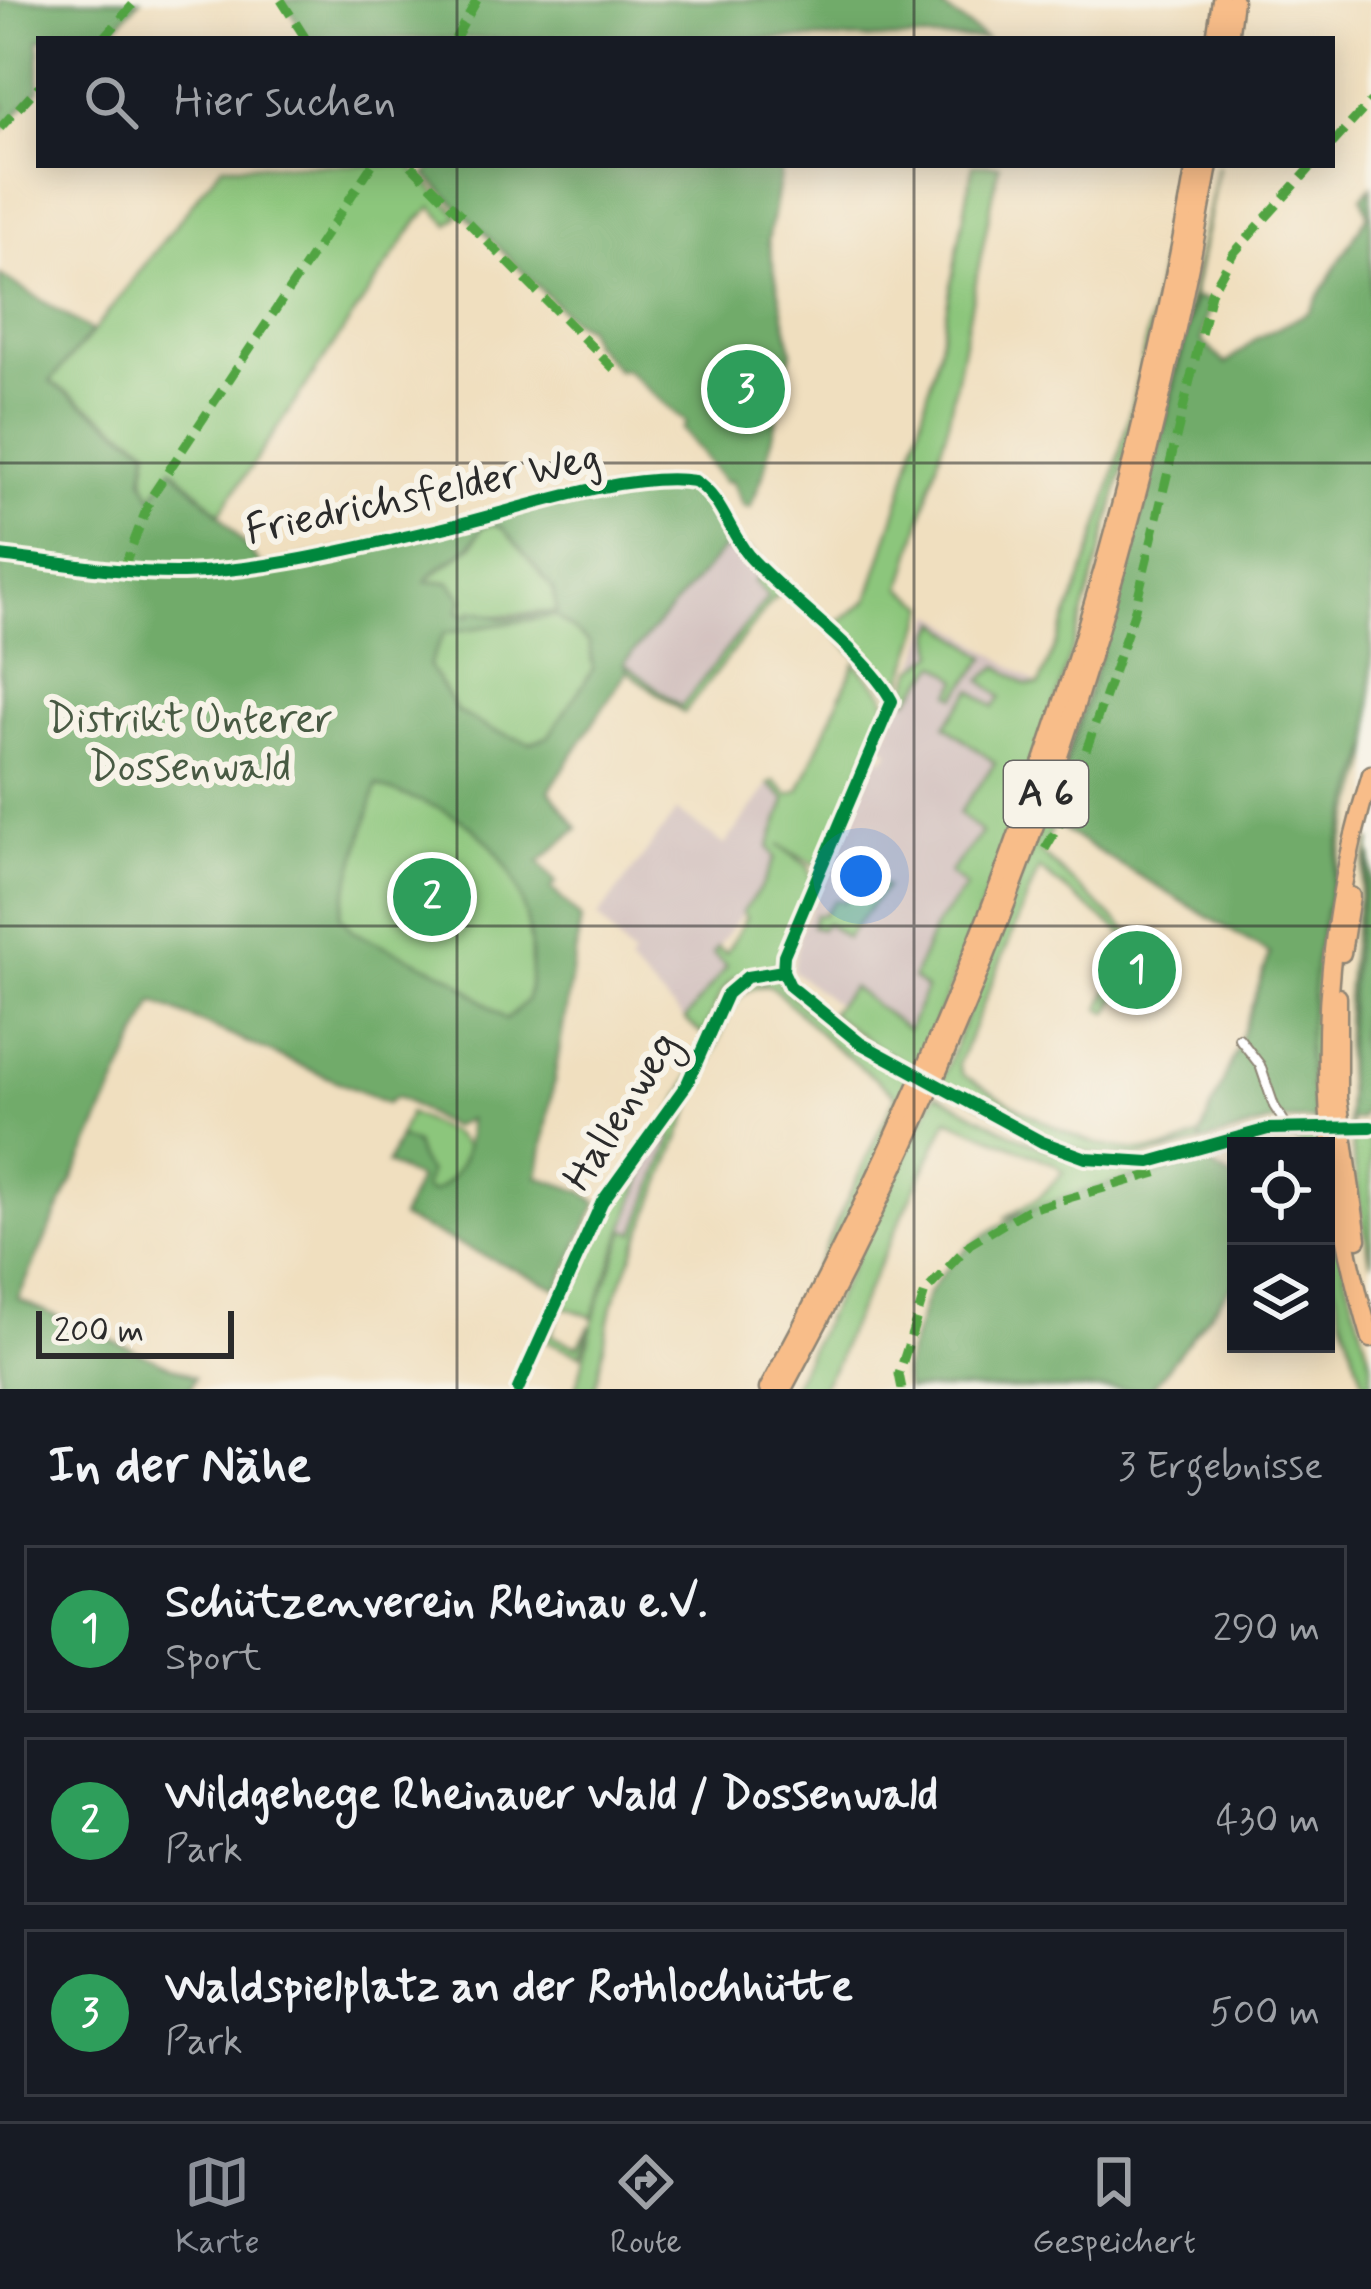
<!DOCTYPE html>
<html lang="de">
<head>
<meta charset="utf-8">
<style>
  :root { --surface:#171b24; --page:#242831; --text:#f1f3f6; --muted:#9ea1a6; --line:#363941; --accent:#8c9099 }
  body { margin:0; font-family:Mynerve,sans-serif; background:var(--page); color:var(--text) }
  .controls { position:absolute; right:36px; bottom:36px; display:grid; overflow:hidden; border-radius:0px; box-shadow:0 6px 30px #0003 }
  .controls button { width:108px; height:108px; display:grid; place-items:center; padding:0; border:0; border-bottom:3px solid var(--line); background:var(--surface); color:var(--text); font:60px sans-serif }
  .scale { position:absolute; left:36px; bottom:30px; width:198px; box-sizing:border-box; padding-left:12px; border:6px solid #2b2b2b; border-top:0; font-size:33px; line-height:42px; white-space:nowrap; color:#2b2b2b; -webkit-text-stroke:9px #f7f3e8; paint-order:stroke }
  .you { position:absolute; left:861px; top:876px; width:42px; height:42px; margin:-30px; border:9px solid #fff; border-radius:50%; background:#1a73e8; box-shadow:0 0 0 18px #1a73e833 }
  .badge { display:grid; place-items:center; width:78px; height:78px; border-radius:50%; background:var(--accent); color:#fff; font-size:39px; font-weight:700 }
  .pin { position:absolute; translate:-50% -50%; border:6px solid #fff; box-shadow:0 3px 12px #0006 }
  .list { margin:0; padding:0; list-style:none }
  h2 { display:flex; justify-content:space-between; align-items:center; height:156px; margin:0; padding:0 48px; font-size:51px }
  h2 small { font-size:39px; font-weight:400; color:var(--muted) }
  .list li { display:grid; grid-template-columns:78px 1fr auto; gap:36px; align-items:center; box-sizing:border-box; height:168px; margin:0 24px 24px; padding:0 24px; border:3px solid var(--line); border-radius:0px }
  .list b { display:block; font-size:45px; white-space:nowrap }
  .list p { margin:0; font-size:39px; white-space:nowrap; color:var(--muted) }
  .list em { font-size:39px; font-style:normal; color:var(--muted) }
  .icon { flex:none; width:66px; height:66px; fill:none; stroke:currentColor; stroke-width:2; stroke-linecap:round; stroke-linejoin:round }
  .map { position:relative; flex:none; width:1371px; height:1389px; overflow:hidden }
  .search { position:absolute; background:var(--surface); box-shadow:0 6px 30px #0003; left:36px; right:36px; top:36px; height:132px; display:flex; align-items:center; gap:30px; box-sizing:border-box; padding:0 42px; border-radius:0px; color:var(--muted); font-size:45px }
  .sheet { height:732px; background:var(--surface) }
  nav { display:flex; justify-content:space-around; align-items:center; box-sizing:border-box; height:168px; border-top:3px solid var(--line); background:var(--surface); font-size:33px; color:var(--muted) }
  nav a { display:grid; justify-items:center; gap:6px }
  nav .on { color:var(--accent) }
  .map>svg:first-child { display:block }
  .industrial { fill:#d1bfbd }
  .green { fill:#8cc67b; stroke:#5c7853; stroke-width:3 }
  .forest { fill:#71ab6b; stroke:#4e6b4b; stroke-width:3; fill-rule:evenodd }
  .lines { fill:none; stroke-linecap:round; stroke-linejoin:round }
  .street-casing { stroke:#8e8575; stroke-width:12 }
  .highway-casing { stroke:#8e8575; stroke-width:21 }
  .street { stroke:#fff; stroke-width:8 }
  .highway { stroke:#f8bd89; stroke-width:16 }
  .street-bridge-casing { stroke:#8e8575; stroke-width:12; stroke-linecap:butt }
  .street-bridge { stroke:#fff; stroke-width:8 }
  .quiet { stroke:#51a443; stroke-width:9; stroke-dasharray:18 9; stroke-linecap:butt }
  .cycleway-casing { stroke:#f7f3e8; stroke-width:20 }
  .cycleway { stroke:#00873e; stroke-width:12 }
  .grid { fill:none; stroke:#2b2b2b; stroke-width:3; stroke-opacity:0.55 }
  .labels { text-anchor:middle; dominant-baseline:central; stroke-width:12; stroke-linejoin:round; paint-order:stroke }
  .shield { fill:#f7f3e8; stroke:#686764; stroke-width:3 }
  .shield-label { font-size:39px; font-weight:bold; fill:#2b2b2b }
  .street-label { font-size:42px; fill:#2b2b2b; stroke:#f7f3e8 }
  .park-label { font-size:42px; fill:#485a43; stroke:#f7f3e8 }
</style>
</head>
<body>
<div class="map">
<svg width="1371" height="1389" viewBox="0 0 1371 1389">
  <rect width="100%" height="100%" fill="#f7f3e8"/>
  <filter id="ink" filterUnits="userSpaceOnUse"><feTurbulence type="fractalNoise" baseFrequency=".00833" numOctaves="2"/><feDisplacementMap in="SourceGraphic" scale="24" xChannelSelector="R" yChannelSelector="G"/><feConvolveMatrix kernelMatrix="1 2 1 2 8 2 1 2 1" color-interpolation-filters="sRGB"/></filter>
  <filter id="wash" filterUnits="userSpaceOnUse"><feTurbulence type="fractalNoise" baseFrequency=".004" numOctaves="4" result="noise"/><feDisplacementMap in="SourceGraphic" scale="48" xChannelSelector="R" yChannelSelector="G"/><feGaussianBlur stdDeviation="2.7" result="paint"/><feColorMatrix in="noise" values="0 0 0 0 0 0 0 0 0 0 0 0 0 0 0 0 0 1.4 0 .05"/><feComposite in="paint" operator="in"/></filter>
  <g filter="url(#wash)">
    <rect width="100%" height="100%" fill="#f0dfbf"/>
    <!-- industrial -->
    <g class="industrial">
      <polygon points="726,546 775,588 681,708 624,663"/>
      <polygon points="934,613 1039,685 909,1048 836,1004 793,971 799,934 877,757 884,758 889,752 882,745 897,707 902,705"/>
      <polygon points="769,784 786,799 787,807 773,833 775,858 762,886 713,953 727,965 684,1019 629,964 633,958 598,917 677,811 725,845"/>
      <polygon points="668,1118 672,1138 635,1233 623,1229 661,1127"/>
    </g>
    <!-- green -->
    <g class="green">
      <polygon points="222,165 409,165 459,215 449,225 432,207 418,220 220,513 173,468 152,498 144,479 149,448 50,381 92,333"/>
      <polygon points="973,165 999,165 947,427 902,588 928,606 898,696 748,549 831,627 868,600 901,496 939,350"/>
      <path d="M1181,165H1189C1159,310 1130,457 1087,599C1040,759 981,915 917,1069L874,1045L830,1013L852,987L908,1030L926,989L913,978L935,926L966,887L949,873L982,833L959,813L995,763L945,725L972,690L994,707L1001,697L981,680L999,666L1026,685H1039C1053,651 1068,618 1080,583C1128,449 1153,305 1181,165Z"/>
      <path d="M1218,165C1180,385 1123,597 1051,809L1055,822L1041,853L1162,962L1142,997L1123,986L1109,1013L1100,1008L1130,940L1039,869L958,1065L963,1075C1021,1108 1094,1161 1164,1149C1176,1147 1189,1140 1200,1136L1201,1143C1180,1148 1158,1156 1135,1157C1064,1160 1001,1114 941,1082L1055,790L1098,659L1167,403Z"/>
      <path d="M494,523L503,527L553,589L557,612C523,611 492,621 457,613L450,582H424L473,545L482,527Z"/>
      <polygon points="730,541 781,590 684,713 627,671 624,663 681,707 768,597 754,581 761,575 726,546"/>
      <polygon points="555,616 589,642 594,669 548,737 530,743 490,729 457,711 429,666 443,633"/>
      <polygon points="939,622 986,657 956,697 951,693 959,680 938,664 908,700 905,694 914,669 936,654 933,633"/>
      <path d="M855,663L884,694L887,707L822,863L814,864L778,845L808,866L813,884L776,965C764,973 751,970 738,976C720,983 711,1019 703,1035L685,1019L727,966L713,953L717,947L726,953L746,918L742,912L762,886L775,858L769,847L786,800L769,784L774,781L789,795L799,791Z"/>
      <path d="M1371,743C1369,778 1349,815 1342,850C1320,947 1310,1047 1323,1146H1301L1291,1136L1297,1131H1316C1314,1104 1308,1076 1307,1049C1304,955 1340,831 1371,743Z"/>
      <path d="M376,785C404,796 440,805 464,822C521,860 540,935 527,1000L506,1020L454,978L352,931L339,915Z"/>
      <path d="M1371,840L1360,903L1371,894V1065L1346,1057L1349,1131L1366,1132L1371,1148V1264C1341,1112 1334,993 1371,840Z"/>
      <polygon points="862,869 886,887 846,938 827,923 820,929 812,926 815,915 823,915 835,900 844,902 850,894 845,886"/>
      <path d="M771,974L814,1017L911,1080L859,1195L760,1389H753L806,1288L896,1095L829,1042L771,986C750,985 738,993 729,1014L612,1306L595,1389H576L598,1303L626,1230L635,1233L672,1139L668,1118C695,1080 714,1005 746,981L765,983L759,975Z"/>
      <path d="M936,1093C1012,1133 1088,1185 1178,1162C1210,1154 1253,1132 1283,1135L1270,1143L1236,1146V1151L1115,1182L1004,1218L1039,1197L1063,1172L1055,1164L948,1119L845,1337L838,1360L820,1389H791Z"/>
      <polygon points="409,1113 454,1135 469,1149 451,1182 433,1193 424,1189 415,1144 399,1137"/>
      <polygon points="661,1127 592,1317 562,1306 551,1335 578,1346 590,1325 581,1355 544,1340 607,1200"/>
      <path d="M1326,1169L1347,1280L1371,1362V1389H1366C1351,1343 1332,1293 1326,1244C1324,1220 1326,1194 1326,1169Z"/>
    </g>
    <!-- forest -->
    <g class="forest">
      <polygon points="0,0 140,0 105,39 39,39 39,90 0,132 0,112 5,107 0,99"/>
      <polygon points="283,0 932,0 986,39 308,39"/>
      <polygon points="435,165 782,165 768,241 792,352 765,470 750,508 743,506 731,481 724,482 682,429 686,423 625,369 618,370 592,343 586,327 572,321 426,175"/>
      <path d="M1371,187V743L1340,842L1315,964L1307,1052L1315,1120H1278L1201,1143L1200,1136L1236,1051L1270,954L1071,835L1055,822L1051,809C1108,641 1156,472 1195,298L1210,301L1202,341L1226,364L1256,339L1309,312L1368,214L1362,197Z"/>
      <path d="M0,275L92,331L50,382L148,449L143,479L152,497L172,468L220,515L262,567L657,482L683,484L704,493L726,546L624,663L627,671L549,791L578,828L539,862L556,883L551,888L581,919L538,1177L583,1192L597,1203L558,1289L401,1218L418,1179L387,1164L399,1137L415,1144L420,1161L429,1173L424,1189L433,1193C462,1174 469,1152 468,1119L452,1127C430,1120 416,1102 395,1097L387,1103L154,1002L18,1299L195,1377L190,1389H0ZM494,524L503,528L553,589L557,612C539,613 520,619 502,618C490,617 485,610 471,611L470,616L458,612L463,599L450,582H425C442,558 466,561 482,527ZM555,616L589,642L593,669L548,737L530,743L490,729L457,711L429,666L444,633ZM377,785C404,797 440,805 464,822C521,860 540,935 527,1000L506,1020L454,978L352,931L340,915Z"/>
      <path d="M1371,854V925L1366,953C1371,982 1361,1009 1360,1037C1360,1050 1364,1063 1366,1076L1371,1072V1097L1360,1119L1348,1120C1345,1029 1351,942 1371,854Z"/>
      <path d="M1205,1162L1236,1181V1280L1151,1389H906C900,1368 911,1348 917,1327C921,1316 923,1302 929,1292C984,1201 1111,1185 1205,1162Z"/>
    </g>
  </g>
  <g filter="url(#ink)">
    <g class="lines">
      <defs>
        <g id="street">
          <path d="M0,556C60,563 122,574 183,573C266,571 354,548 435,530C507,514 625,470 695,481C722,498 729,532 749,556C788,600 866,652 892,701L782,963C786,1003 871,1051 905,1069"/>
          <polyline points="1239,1038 1260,1065 1274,1106 1287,1126"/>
          <path d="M949,1092C1024,1132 1095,1179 1185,1155C1228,1143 1266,1127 1311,1126"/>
          <polyline points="1358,1126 1371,1127"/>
          <polyline points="518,1389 602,1202 687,1084 727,994 747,977 783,971"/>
        </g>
        <g id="highway">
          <polyline points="1215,39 1221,0"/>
          <polyline points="1229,39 1234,0"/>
          <path d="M1371,774C1311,966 1313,1146 1371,1339"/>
          <polyline points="1342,953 1351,896"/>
          <polyline points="1338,997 1338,1098 1358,1239"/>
          <path d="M768,1389C976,1007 1121,593 1195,165"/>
          <path d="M783,1389C991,1008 1134,593 1209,165"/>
        </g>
      </defs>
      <!-- street casing -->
      <use href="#street" class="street-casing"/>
      <!-- highway casing -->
      <use href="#highway" class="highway-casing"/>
      <!-- street -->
      <use href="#street" class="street"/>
      <!-- highway -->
      <use href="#highway" class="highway"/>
      <defs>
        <g id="street-bridge">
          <polyline points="905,1069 949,1092"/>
          <polyline points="1311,1126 1358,1126"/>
        </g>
      </defs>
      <!-- street-bridge casing -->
      <use href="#street-bridge" class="street-bridge-casing"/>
      <!-- street-bridge -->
      <use href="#street-bridge" class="street-bridge"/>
      <!-- quiet -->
      <g class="quiet">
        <polyline points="281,0 306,39"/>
        <polyline points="103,39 137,0"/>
        <polyline points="455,39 477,0"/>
        <polyline points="0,128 39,86"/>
        <polyline points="1332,144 1371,101"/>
        <polyline points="411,165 617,372"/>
        <polyline points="123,570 151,497 372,165"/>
        <polyline points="1045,849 1061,822 1134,613 1211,293 1233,254 1313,165"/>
        <polyline points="902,1389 899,1374 925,1292 970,1244 1027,1210 1160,1172"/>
      </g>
      <defs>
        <g id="cycleway">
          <path d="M0,556C60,563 122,574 183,573C266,571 354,548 435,530C507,514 625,470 695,481C722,498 729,532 749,556C788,600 866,652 892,701L784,955L783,971L790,986L860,1043L1042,1142L1086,1158L1150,1162L1268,1129L1371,1127"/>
          <polyline points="518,1389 602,1202 687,1084 727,994 747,977 783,971"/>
        </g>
      </defs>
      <!-- cycleway casing -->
      <use href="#cycleway" class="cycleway-casing"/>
      <!-- cycleway -->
      <use href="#cycleway" class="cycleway"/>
    </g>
  </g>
  <!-- grid -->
  <path class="grid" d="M457,0V39M914,0V39M457,165V1389M914,165V1389M0,463H1371M0,926H1371"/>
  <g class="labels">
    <!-- shield labels -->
    <rect class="shield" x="1004" y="761" width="84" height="66" rx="9"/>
    <g class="shield-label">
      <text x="1046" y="794">A 6</text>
    </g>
    <!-- street labels -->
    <g class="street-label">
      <text transform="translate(423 495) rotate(-12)">Friedrichsfelder Weg</text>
      <text transform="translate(622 1112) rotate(-58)">Hallenweg</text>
    </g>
    <!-- park labels -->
    <g class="park-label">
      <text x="190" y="720">Distrikt Unterer<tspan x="190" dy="48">Dossenwald</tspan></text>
    </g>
  </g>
</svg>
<div class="controls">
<button><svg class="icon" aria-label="locate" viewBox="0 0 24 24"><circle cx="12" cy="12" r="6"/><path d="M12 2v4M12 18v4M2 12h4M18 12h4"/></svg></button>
<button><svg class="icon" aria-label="layers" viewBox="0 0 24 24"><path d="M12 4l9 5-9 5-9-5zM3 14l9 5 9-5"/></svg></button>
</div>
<div class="scale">200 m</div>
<div class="you"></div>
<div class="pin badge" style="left:1137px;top:970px;background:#2e9e5b">1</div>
<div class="pin badge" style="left:432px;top:897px;background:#2e9e5b">2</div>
<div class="pin badge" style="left:746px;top:389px;background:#2e9e5b">3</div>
<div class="search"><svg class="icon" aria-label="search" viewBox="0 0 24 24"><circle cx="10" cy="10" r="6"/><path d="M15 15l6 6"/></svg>Hier suchen</div>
</div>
<section class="sheet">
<h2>In der Nähe<small>3 Ergebnisse</small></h2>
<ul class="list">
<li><span class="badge" style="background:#2e9e5b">1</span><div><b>Schützenverein Rheinau e.V.</b><p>Sport</p></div><em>290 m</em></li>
<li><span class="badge" style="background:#2e9e5b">2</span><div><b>Wildgehege Rheinauer Wald / Dossenwald</b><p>Park</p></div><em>430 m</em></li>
<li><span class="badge" style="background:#2e9e5b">3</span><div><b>Waldspielplatz an der Rothlochhütte</b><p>Park</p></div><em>500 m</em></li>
</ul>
</section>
<nav>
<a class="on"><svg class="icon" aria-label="map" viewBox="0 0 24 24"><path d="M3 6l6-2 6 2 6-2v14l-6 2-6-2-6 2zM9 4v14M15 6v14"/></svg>Karte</a>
<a><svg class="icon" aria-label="directions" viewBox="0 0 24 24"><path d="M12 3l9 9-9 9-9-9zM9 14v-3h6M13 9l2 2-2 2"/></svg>Route</a>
<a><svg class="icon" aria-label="saved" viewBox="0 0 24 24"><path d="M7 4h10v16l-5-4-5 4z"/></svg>Gespeichert</a>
</nav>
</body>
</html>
